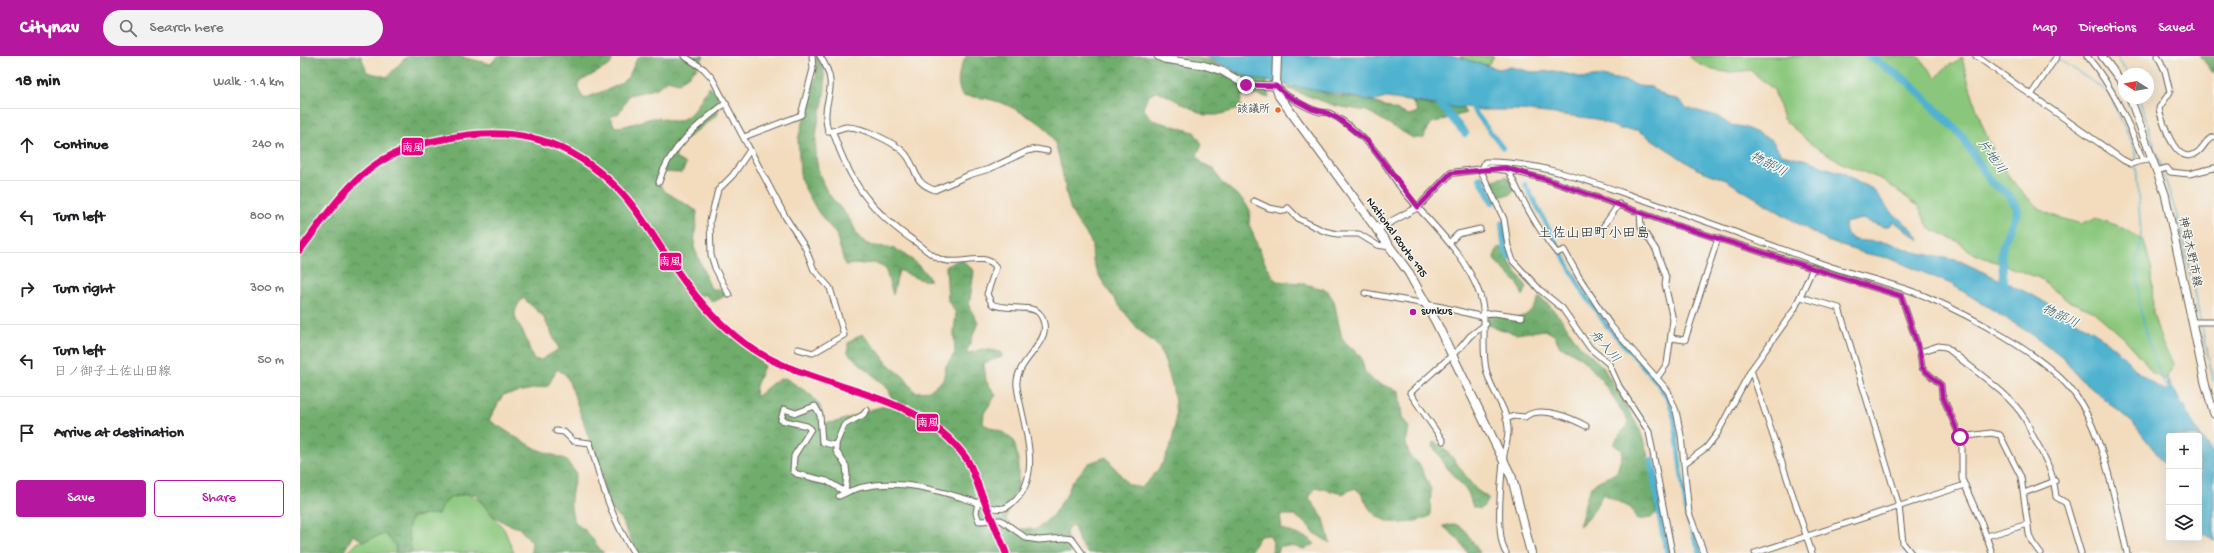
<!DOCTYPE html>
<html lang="en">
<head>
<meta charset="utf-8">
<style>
  :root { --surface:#fff; --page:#f2f2f2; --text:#202124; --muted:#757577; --line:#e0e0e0; --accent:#b5179e }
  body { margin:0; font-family:"Gochi Hand","Klee One",sans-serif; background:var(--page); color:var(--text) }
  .controls { position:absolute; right:12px; bottom:12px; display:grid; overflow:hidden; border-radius:4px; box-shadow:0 4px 16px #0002 }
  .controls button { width:36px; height:36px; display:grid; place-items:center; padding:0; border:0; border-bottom:1px solid var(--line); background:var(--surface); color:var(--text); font:20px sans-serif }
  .compass { position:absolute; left:1818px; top:12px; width:36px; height:36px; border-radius:50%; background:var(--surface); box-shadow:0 4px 16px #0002; rotate:281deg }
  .stop { position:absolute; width:12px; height:12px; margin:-9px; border:3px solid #b5179e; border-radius:50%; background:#fff }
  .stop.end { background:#b5179e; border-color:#fff; box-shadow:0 1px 4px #0008 }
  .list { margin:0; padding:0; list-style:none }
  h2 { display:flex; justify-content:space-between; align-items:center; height:52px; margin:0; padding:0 16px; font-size:17px }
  h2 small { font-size:13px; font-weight:400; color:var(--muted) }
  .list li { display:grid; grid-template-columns:26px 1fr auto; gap:12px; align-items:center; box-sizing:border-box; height:72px; padding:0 16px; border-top:1px solid var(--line) }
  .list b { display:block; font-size:15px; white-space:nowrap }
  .list p { margin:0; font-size:13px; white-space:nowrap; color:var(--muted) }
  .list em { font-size:13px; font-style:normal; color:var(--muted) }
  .actions { display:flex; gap:8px; padding:12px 16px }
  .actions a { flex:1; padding:9px 0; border:1px solid var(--accent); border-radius:4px; text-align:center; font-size:14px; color:var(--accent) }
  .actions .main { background:var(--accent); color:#fff }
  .icon { flex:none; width:22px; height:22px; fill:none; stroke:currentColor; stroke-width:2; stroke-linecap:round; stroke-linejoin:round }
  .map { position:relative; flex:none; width:1914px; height:497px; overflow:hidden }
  header { display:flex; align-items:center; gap:24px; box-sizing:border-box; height:56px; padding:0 20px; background:var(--accent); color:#fff }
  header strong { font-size:19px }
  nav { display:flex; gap:22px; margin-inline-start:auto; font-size:14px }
  .search { width:280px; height:36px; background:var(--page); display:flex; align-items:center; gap:10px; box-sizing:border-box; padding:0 14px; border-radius:22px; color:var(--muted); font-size:15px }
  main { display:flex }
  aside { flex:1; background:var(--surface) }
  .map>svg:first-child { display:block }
  .green { fill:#8ac77c; stroke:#53724c }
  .forest { fill:url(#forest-crowns); stroke:#466444; fill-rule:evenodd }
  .water { fill:#50b2cf; stroke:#366776 }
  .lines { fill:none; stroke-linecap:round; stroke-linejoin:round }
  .stream { stroke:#50b2cf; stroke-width:1.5 }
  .canal { stroke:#50b2cf; stroke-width:4.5 }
  .river { stroke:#50b2cf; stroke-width:8 }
  .minor-casing { stroke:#675f54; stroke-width:7 }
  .tertiary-casing { stroke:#675f54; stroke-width:8 }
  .secondary-casing { stroke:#675f54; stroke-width:9 }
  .trunk-casing { stroke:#675f54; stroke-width:10 }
  .minor { stroke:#fff; stroke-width:5 }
  .tertiary { stroke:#fff; stroke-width:6 }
  .secondary { stroke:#fff; stroke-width:7 }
  .trunk { stroke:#fff; stroke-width:8 }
  .rail-1-casing { stroke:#f6f6f2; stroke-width:10 }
  .rail-1 { stroke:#e5007d; stroke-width:7 }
  .route { stroke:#b5179e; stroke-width:5 }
  .bus-dot { fill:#f26522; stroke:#f6f6f2; stroke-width:1.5 }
  .poi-dot { fill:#b5179e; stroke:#f6f6f2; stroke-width:1.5 }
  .labels { text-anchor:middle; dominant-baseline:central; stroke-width:3; stroke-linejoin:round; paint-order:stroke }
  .bus-label { font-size:11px; fill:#1c1c1c; stroke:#f6f6f2; text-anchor:end }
  .street-label { font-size:12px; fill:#1c1c1c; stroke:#f6f6f2 }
  .poi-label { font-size:12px; fill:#1c1c1c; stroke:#f6f6f2; text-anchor:start }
  .water-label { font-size:13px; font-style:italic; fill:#315864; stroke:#f6f6f2 }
  .quarter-label { font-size:14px; fill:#1c1c1c; stroke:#f6f6f2 }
  .line-badge { stroke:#f6f6f2; stroke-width:1.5 }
  .badge-label { font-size:11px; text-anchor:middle; font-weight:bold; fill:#fff }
</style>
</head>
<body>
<header>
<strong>Citynav</strong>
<div class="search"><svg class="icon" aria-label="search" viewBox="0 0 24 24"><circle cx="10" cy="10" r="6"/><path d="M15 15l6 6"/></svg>Search here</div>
<nav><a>Map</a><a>Directions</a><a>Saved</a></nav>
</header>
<main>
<aside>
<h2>18 min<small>Walk · 1.4 km</small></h2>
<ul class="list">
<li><svg class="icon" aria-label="ahead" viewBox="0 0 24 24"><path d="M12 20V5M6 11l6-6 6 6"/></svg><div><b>Continue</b></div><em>240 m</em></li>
<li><svg class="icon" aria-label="left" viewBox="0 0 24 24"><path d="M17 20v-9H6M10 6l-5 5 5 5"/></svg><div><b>Turn left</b></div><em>800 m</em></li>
<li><svg class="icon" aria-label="right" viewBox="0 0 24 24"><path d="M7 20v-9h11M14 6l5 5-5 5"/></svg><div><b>Turn right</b></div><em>300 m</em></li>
<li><svg class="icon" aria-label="left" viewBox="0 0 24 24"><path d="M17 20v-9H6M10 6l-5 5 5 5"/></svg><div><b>Turn left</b><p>日ノ御子土佐山田線</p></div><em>50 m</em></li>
<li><svg class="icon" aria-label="arrive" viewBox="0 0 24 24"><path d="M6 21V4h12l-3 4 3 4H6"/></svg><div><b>Arrive at destination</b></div></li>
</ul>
<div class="actions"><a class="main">Save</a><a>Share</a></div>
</aside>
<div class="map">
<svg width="1914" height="497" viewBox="0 0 1914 497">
  <defs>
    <pattern id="forest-crowns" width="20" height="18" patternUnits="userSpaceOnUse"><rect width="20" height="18" fill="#6fac6c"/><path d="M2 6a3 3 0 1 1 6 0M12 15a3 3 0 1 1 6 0" fill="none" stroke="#5a8b58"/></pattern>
  </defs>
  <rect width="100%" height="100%" fill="#f6f6f2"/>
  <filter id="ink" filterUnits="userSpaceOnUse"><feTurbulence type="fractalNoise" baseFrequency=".025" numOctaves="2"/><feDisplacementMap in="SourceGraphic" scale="8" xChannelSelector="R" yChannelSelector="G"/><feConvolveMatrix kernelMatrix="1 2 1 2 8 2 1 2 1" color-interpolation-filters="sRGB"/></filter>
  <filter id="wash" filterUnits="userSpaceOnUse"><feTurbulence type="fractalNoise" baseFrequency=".012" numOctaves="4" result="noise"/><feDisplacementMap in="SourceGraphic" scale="16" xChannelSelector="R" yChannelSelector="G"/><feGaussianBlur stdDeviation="0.9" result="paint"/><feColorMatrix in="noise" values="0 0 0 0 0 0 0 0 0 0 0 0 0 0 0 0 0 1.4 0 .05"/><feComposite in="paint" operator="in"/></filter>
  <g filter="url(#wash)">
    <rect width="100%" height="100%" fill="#f3dcbd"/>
    <!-- green -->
    <g class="green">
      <polygon points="1160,0 1194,0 1188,9 1169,5"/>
      <path d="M1388,0H1618L1636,22L1646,11L1662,2C1677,58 1692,116 1741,153C1751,161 1769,164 1781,168L1795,162L1819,170L1844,185L1852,215L1853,257L1862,287L1874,309L1865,324L1852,317L1843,303L1823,281L1793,255L1768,245L1739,222L1674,198L1657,185L1629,172L1618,150L1583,124L1544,108L1514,90L1483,63L1474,34L1450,14C1425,18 1409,17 1388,0Z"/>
      <polygon points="168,438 179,444 204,473 214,497 47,497 57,487 103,464 124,459 144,443"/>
    </g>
    <!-- forest -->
    <g class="forest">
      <path d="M0,0H61L67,16L87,21L107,0H158L191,8L197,0H314L310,9L279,26L278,33L284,43C298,36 316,33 327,22C333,15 333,6 340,0H404L397,12L379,27L367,24L356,33L329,39L319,57L310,61L315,71C329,71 340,64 354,62C360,61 366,64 372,65C390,67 401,44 408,31L418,36V58L380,88L375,102L386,108L382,117L358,116L356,125L366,136L397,155L394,191L411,233H424L425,240L413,246L404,238L394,244C408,254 413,262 426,273C439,286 453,295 464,310L456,330L455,341C467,334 470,325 485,322L510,338L520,350L524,367C547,368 567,349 594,350L589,334L548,297V287L562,278L575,291L588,308L604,321L615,336L629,335L643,324L646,310L655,297L654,276L656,257L648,245L646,210L661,203L674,215L669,251L678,266L666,298L683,293L701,296L702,301L684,307L686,325L696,339L684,357L683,368L704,377L714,385L718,403V431L711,443L706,464L716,473H737L752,460L766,440L772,426L789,407L806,401L828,428L841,432C875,402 882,364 870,322C867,313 865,302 860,294C856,286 846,281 840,275C827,260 800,227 794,208C791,199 794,190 789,182C782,171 774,164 770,151C764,133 760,90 749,76C741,66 732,63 722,57C702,45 686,41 662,40C655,24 659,15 666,0H890L911,5L935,17L966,22L969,42L955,39H942L940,49L944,52L917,59H904L858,35L848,40L843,52L852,64L894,76L902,88L897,99L902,107L914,113L920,125L942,143L950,154L949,168L964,205L976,225L1002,227L1027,234L1034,245L1042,283L1061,301L1065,316L1075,326L1099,335L1102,361L1109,372L1106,388L1110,400L1120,409L1131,434L1130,460C1111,469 1083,472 1069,452C1063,442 1065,440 1055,432L1042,438L1016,431L1009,442L1024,463L1030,487L1014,477L1007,468L994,459H980L982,473L1010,483L1015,488L1004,493L991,490H980L978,497H972L973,486L969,479L960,480L949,497H787L779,486L774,470H769L766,477L770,497H338L321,463L307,450L302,420L272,333L266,319L257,313L248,330L203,339L189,364L217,382L239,394L265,403L276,417C273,432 266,452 276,467C279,471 285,473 288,477C294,484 297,491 304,497H231L232,486L219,472L207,468L195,461L175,438C155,439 148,438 138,458L112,460L108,473L112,497H96L95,489L85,478L63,485L53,479L43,497H0ZM223,242L243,260L259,293L241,304L233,303C230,294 227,284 223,276C214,261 211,257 223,242Z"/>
      <path d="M514,0H517C533,26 521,47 517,73C514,93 516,118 527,135C534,147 545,155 552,167C555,172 557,181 562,185C571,191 578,190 588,191C603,194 623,211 630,224C620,226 608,218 599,214L593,239L585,212L574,207L545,209L536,178L518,156L502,127L500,118L498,83L516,21L517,9Z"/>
      <polygon points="1900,0 1914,0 1914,18"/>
      <polygon points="1004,31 1036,40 1065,43 1109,59 1118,56 1112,46 1134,50 1160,49 1166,57 1132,67 1127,72 1124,82 1113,82 1067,55 1036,50 986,32"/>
      <polygon points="1207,120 1214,135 1210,139 1199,140 1190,125"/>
      <polygon points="1198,191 1204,194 1212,210 1227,231 1223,240 1218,228 1195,205 1194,201"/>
      <path d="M1239,241L1248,248L1262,264L1279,289L1303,311L1340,374L1351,410L1356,457L1351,462L1337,464L1331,452L1303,438L1289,462L1279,470C1285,456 1284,435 1297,426C1304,422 1311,420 1317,416L1323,395L1313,388L1329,366C1312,340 1291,300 1260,291L1254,279L1245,274L1216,278L1187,269L1189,257C1212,264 1229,267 1239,241Z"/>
      <path d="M1134,386C1150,393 1163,418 1174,431C1178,436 1184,438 1189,443L1181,453L1173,451L1168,436L1150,416L1133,390Z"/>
      <polygon points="1155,468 1164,473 1180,497 1168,497 1158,483 1143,470"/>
    </g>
    <!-- water -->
    <polygon class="water" points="904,0 1155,0 1198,13 1211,11 1232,16 1254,15 1284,22 1302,20 1330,26 1338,30 1351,31 1366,41 1378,43 1387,52 1417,60 1430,69 1444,71 1472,84 1481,98 1512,105 1523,111 1544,117 1557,126 1573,133 1588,153 1612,173 1621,185 1593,165 1591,169 1584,171 1562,163 1545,167 1546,177 1554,184 1590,187 1614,196 1660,205 1736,241 1796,277 1817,294 1838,316 1857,330 1869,336 1867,321 1904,386 1914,398 1914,486 1910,481 1899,474 1899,380 1869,380 1869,413 1833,367 1779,322 1764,302 1733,279 1651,228 1589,202 1563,197 1527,185 1426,124 1397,113 1338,74 1320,73 1296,63 1273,60 1220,54 1182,54 1165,51 1159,52 1086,42 1075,45 1063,43 950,22"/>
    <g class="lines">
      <!-- stream -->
      <g class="stream">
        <polyline points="1817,0 1828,18"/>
        <polyline points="1758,2 1809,37 1835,94 1841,179 1837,210 1839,249 1850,290 1868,337"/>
        <polyline points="1839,42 1878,163 1914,326"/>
      </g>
      <!-- canal -->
      <g class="canal">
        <polyline points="1168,47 1203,92"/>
        <polyline points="1225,128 1281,233 1306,269 1356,325 1369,345 1374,362 1387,461 1400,497"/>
      </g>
      <!-- river -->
      <g class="river">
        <polyline points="1569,0 1611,28 1661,79 1691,126 1709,139 1718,154 1704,185 1701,198 1705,235"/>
        <polyline points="1133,40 1165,77"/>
        <polyline points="1181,123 1193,145"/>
        <polyline points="1203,168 1205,188 1209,200"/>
        <polyline points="1352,405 1364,479 1369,497"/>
      </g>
    </g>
  </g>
  <g filter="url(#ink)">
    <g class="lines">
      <defs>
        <g id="minor">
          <polyline points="384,0 404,13 412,22 486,162 505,191 514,214 530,232 544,279 513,297 498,293"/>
          <path d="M520,0C543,35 519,42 528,75C535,76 539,72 546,71C561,70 599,88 607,100C618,115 613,127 635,134L669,119L689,113L727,95L736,93L747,95"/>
          <polyline points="1676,0 1823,104 1831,108 1851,102"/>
          <path d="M1787,0C1813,31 1829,67 1843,105"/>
          <path d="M1858,0L1865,15L1870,36L1859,52L1860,57C1865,72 1877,112 1898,96C1905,91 1905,83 1914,81"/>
          <path d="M978,32C989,42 1006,52 1020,56C1023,57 1026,56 1029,57C1042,63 1057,76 1067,86C1081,99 1090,117 1101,132C1130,168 1163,193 1180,239C1188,263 1181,288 1186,313C1190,334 1207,351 1208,372C1209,382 1204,394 1203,405C1201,427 1195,479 1206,497"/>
          <polyline points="1731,39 1757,0"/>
          <path d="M533,76C550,127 572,157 617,187C625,193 633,201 642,204C659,210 685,195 696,211L687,238L692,248C704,255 731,248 739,257C760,285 714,302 717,330C721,364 744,415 716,444C712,447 709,451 704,452C694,455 679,446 669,444C628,431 579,418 539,440"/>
          <polyline points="444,81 501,59 513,13 512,0"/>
          <polyline points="1208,114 1248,124 1372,168 1601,240 1620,296 1622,312 1641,329 1642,339 1662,385 1662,423 1682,468 1692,497"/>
          <path d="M1208,114C1222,143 1237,173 1257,197L1264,194L1279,221L1311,270L1368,335L1376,355L1381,379L1389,457L1404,497"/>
          <polyline points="1856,115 1867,112 1870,116 1889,118 1914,112"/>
          <path d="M359,126C368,93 399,67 426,47"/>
          <polyline points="954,145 969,152 985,155 988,152 999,163 1024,175 1037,178 1059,178 1077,189 1090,191"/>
          <polyline points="1340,157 1341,171 1356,194 1366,221 1365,228 1373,264 1367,308 1357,322"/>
          <polyline points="1301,174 1319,148"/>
          <polyline points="1150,186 1158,178 1180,173"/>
          <polyline points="1065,237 1142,251 1183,261"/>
          <polyline points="429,239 415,212 411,199 410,165 418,134 433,119 450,94"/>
          <polyline points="1501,241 1539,252 1599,450 1603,487 1611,497"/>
          <polyline points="1183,258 1194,257 1222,261"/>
          <polyline points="1893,266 1914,266"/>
          <polyline points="1371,282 1385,284 1418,182"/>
          <path d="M1620,296L1638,290L1646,291C1670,312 1709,336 1725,363C1729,369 1730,376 1734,382C1745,401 1754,418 1756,441L1766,447L1781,497"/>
          <polyline points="1451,314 1512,497"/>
          <path d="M1206,363L1214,360L1225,361C1241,349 1271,362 1286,370"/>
          <path d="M256,375L264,376L273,385L290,387C301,426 311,463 334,497"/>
          <polyline points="1660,381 1691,377 1700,379 1721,421 1729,478 1732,486 1740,497"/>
          <polyline points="1143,385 1110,337 1161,291 1170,280 1186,268"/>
          <polyline points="536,388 532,389 522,386 520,359 515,350 496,357 484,353 481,364 507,370 511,373 494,400 493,415 497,418 527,425 545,436"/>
          <polyline points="1385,407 1406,392 1417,378 1451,314 1494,254 1513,212"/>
          <polyline points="545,436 547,420 546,410 536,395 536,388 544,369 563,359 567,354"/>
          <polyline points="1724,437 1755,425"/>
          <polyline points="678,446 676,457 679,465 701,464 726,482 739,484 764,482 772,483 782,497"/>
          <polyline points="1687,480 1728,468"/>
          <path d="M1372,497L1349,376L1319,330L1309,308L1290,292L1262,252L1240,234L1213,205L1208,190L1204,163L1181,115L1185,106C1237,105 1289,125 1338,142C1398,162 1456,184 1515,205C1551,219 1591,226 1627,241C1669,259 1746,300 1773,336C1803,374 1816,449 1827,497"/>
          <polyline points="1455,497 1665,429"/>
        </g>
        <polyline id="tertiary" points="1076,174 1118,151 1151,117 1190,112 1208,114"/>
        <g id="secondary">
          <polyline points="858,0 864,3 903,9 922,15 946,29 976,30"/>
          <polyline points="1802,0 1824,29"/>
          <polyline points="1830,42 1865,138 1905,327 1914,358"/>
        </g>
        <polyline id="trunk" points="977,0 976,30 979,40 1109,217 1136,266 1212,422 1231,497"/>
      </defs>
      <!-- minor casing -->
      <use href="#minor" class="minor-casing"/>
      <!-- tertiary casing -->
      <use href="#tertiary" class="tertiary-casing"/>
      <!-- secondary casing -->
      <use href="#secondary" class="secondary-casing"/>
      <!-- trunk casing -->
      <use href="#trunk" class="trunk-casing"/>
      <!-- minor -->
      <use href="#minor" class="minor"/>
      <!-- tertiary -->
      <use href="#tertiary" class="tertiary"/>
      <!-- secondary -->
      <use href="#secondary" class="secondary"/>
      <!-- trunk -->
      <use href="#trunk" class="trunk"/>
      <defs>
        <path id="rail-1" d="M0,194C23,164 46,128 78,107C98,94 121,87 144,83C214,69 269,82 320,135C338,154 351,177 366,199C387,231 413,264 444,287C511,337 615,330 666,402C672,411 675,422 679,432C688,454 697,475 706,497"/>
      </defs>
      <!-- rail-1 casing -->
      <use href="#rail-1" class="rail-1-casing"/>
      <!-- rail-1 -->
      <use href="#rail-1" class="rail-1"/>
    </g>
  </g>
  <g class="lines" filter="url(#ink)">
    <!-- route -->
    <polyline class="route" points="946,29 976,30 986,39 1012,53 1027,57 1039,63 1068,86 1118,151 1151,117 1205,112 1248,124 1372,168 1601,240 1620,296 1622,312 1641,329 1642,339 1660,381"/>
  </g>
  <!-- markers -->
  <circle class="bus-dot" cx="978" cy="54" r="3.5"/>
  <circle class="poi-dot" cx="1113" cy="256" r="4"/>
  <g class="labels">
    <!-- bus labels -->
    <g class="bus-label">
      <text x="970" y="54">談議所</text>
    </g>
    <!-- street labels -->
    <g class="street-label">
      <text transform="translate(1096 182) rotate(54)">National Route 195</text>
      <text transform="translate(1889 196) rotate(78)">神母木野市線</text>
    </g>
    <!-- poi labels -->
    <g class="poi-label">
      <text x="1121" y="256">sunkus</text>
    </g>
    <!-- water labels -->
    <g class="water-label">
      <text transform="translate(1691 101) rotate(55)">片地川</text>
      <text transform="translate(1468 109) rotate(28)">物部川</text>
      <text transform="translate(1760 261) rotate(26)">物部川</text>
      <text transform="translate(1304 291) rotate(49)">舟入川</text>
    </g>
    <!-- quarter labels -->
    <g class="quarter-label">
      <text x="1294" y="178">土佐山田町小田島</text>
    </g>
  </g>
  <g class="line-badge">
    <rect x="101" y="81" width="23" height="19" rx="4" fill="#e5007d"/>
    <rect x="359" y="196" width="23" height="19" rx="4" fill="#e5007d"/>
    <rect x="616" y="357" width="23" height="19" rx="4" fill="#e5007d"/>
  </g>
  <g class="badge-label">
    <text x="113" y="95">南風</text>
    <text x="370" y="209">南風</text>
    <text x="628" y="370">南風</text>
  </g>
</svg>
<div class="controls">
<button>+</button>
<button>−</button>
<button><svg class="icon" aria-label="layers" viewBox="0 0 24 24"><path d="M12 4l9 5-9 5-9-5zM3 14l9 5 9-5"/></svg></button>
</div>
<svg class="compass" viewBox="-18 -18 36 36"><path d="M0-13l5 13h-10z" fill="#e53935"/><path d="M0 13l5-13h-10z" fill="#757577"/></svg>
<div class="stop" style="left:1660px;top:381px"></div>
<div class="stop end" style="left:946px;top:29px"></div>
</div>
</main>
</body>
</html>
